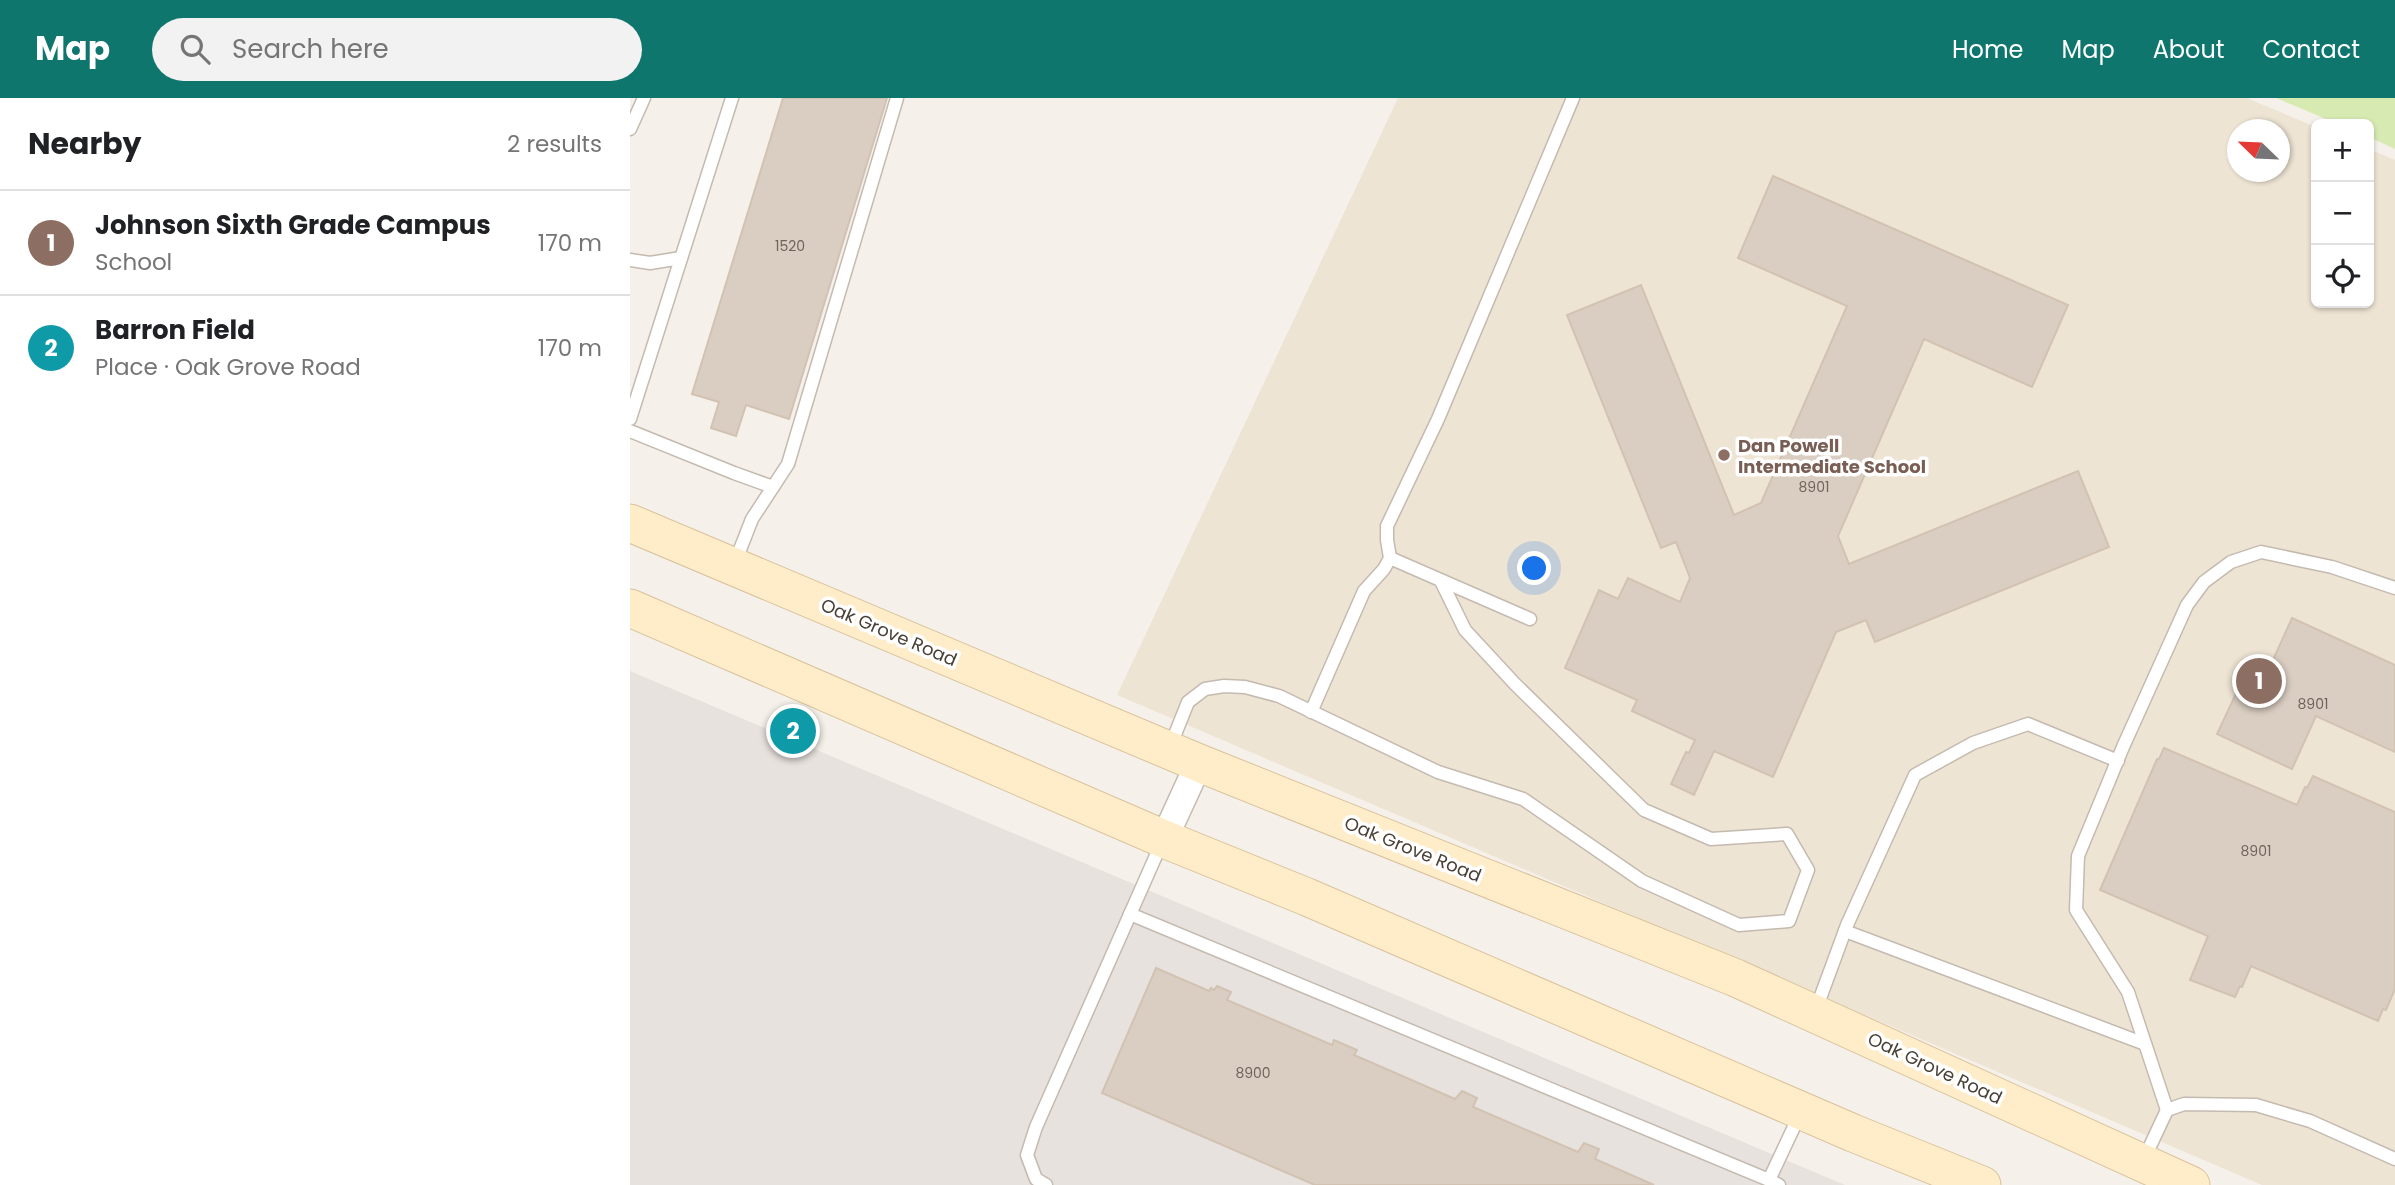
<!DOCTYPE html>
<html lang="en">
<head>
<meta charset="utf-8">
<style>
  :root { --surface:#fff; --page:#f2f2f2; --text:#202124; --muted:#757577; --line:#e0e0e0; --accent:#0f766e }
  body { margin:0; font-family:Poppins,sans-serif; background:var(--page); color:var(--text) }
  .controls { position:absolute; right:21px; top:21px; display:grid; overflow:hidden; border-radius:10px; box-shadow:0 2px 5px #0004 }
  .controls button { width:63px; height:63px; display:grid; place-items:center; padding:0; border:0; border-bottom:2px solid var(--line); background:var(--surface); color:var(--text); font:35px sans-serif }
  .compass { position:absolute; left:1597px; top:21px; width:63px; height:63px; border-radius:50%; background:var(--surface); box-shadow:0 2px 5px #0004; rotate:293deg }
  .you { position:absolute; left:905px; top:471px; width:24px; height:24px; margin:-18px; border:5px solid #fff; border-radius:50%; background:#1a73e8; box-shadow:0 0 0 10px #1a73e833 }
  .badge { display:grid; place-items:center; width:46px; height:46px; border-radius:50%; background:var(--accent); color:#fff; font-size:23px; font-weight:700 }
  .pin { position:absolute; translate:-50% -50%; border:4px solid #fff; box-shadow:0 2px 7px #0006 }
  .list { margin:0; padding:0; list-style:none }
  h2 { display:flex; justify-content:space-between; align-items:center; height:91px; margin:0; padding:0 28px; font-size:30px }
  h2 small { font-size:23px; font-weight:400; color:var(--muted) }
  .list li { display:grid; grid-template-columns:46px 1fr auto; gap:21px; align-items:center; box-sizing:border-box; height:105px; padding:0 28px; border-top:2px solid var(--line) }
  .list b { display:block; font-size:26px; white-space:nowrap }
  .list p { margin:0; font-size:23px; white-space:nowrap; color:var(--muted) }
  .list em { font-size:23px; font-style:normal; color:var(--muted) }
  .icon { flex:none; width:38px; height:38px; fill:none; stroke:currentColor; stroke-width:2; stroke-linecap:round; stroke-linejoin:round }
  .map { position:relative; flex:none; width:1765px; height:1087px; overflow:hidden }
  header { display:flex; align-items:center; gap:42px; box-sizing:border-box; height:98px; padding:0 35px; background:var(--accent); color:#fff }
  header strong { font-size:33px }
  nav { display:flex; gap:38px; margin-inline-start:auto; font-size:24px }
  .search { width:490px; height:63px; background:var(--page); display:flex; align-items:center; gap:18px; box-sizing:border-box; padding:0 24px; border-radius:38px; color:var(--muted); font-size:26px }
  main { display:flex }
  aside { flex:1; background:var(--surface) }
  .map>svg:first-child { display:block }
  .industrial { fill:#e8e2de }
  .education { fill:#eee4d4; fill-rule:evenodd }
  .green { fill:#d7eab2 }
  .building { fill:#dacec2; stroke:#d2c2b2; stroke-width:2 }
  .lines { fill:none; stroke-linecap:round; stroke-linejoin:round }
  .lane-casing { stroke:#c4baaf; stroke-width:15 }
  .street-casing { stroke:#c4baaf; stroke-width:29 }
  .secondary-casing { stroke:#d9c29b; stroke-width:39 }
  .lane { stroke:#fff; stroke-width:12 }
  .street { stroke:#fff; stroke-width:26 }
  .secondary { stroke:#ffedca; stroke-width:37 }
  .education-dot { fill:#8d6e63; stroke:#fff; stroke-width:2.5 }
  .labels { text-anchor:middle; dominant-baseline:central; stroke-width:7; stroke-linejoin:round; paint-order:stroke }
  .number-label { font-size:14px; fill:#6d645a }
  .education-label { font-size:18px; font-weight:bold; fill:#785e54; stroke:#fff; text-anchor:start }
  .street-label { font-size:18px; fill:#494138; stroke:#fff }
</style>
</head>
<body>
<header>
<strong>Map</strong>
<div class="search"><svg class="icon" aria-label="search" viewBox="0 0 24 24"><circle cx="10" cy="10" r="6"/><path d="M15 15l6 6"/></svg>Search here</div>
<nav><a>Home</a><a>Map</a><a>About</a><a>Contact</a></nav>
</header>
<main>
<aside>
<h2>Nearby<small>2 results</small></h2>
<ul class="list">
<li><span class="badge" style="background:#8d6e63">1</span><div><b>Johnson Sixth Grade Campus</b><p>School</p></div><em>170 m</em></li>
<li><span class="badge" style="background:#0f9aa8">2</span><div><b>Barron Field</b><p>Place · Oak Grove Road</p></div><em>170 m</em></li>
</ul>
</aside>
<div class="map">
<svg width="1765" height="1087" viewBox="0 0 1765 1087">
  <rect width="100%" height="100%" fill="#f5f1ea"/>
  <!-- industrial -->
  <polygon class="industrial" points="0,573 1215,1087 0,1087"/>
  <!-- education -->
  <path class="education" d="M768,0H1617L1686,29V205H1739V51L1765,62V1087H1632L487,597ZM1608,32H1650V74H1608Z"/>
  <!-- green -->
  <polygon class="green" points="1646,0 1765,0 1765,51 1739,39 1739,26 1708,26"/>
  <!-- building -->
  <g class="building">
    <polygon points="153,0 257,0 159,321 116,307 106,338 81,330 89,304 62,296"/>
    <polygon points="1143,78 1438,207 1402,289 1294,241 1208,438 1219,466 1448,373 1479,449 1245,544 1236,522 1206,534 1143,679 1084,653 1064,697 1041,686 1056,654 1059,655 1065,642 1002,613 1007,602 935,570 969,492 988,501 998,480 1050,504 1060,480 1046,444 1031,450 937,217 1011,187 1104,417 1131,405 1217,208 1108,160"/>
    <polygon points="1662,520 1765,567 1765,654 1686,618 1662,671 1587,636 1610,587 1628,595"/>
    <polygon points="1534,650 1667,707 1675,689 1677,690 1683,678 1765,714 1765,891 1756,912 1753,911 1748,923 1621,868 1612,889 1610,888 1605,899 1560,882 1578,838 1470,792 1527,661 1529,661"/>
    <polygon points="526,870 579,893 581,890 584,892 587,888 601,894 597,902 702,947 704,942 727,952 724,957 825,1001 832,993 847,1000 843,1009 948,1054 954,1045 969,1051 965,1061 1024,1087 685,1087 472,995"/>
  </g>
  <g class="lines">
    <defs>
      <g id="lane">
        <polyline points="0,31 14,0"/>
        <polyline points="0,162 20,165 51,160"/>
        <polyline points="0,321 102,0"/>
        <polyline points="0,333 104,375 143,389"/>
        <polyline points="760,460 900,521"/>
        <polyline points="104,467 122,421 158,366 267,0"/>
        <polyline points="681,614 734,493 754,471 760,460 757,442 757,428 808,321 943,0"/>
        <polyline points="540,649 558,604 575,591 594,588 615,589 649,598 808,674 893,701 1012,783 1109,827 1159,823 1178,772 1157,736 1081,741 1014,712 885,586 835,532 811,483"/>
        <polyline points="500,816 1139,1082"/>
        <polyline points="1215,833 1515,946"/>
        <polyline points="1185,914 1217,827 1285,677 1343,645 1398,626 1488,663"/>
        <polyline points="1537,1012 1498,894 1446,812 1448,758 1493,649 1557,507 1574,484 1601,464 1631,454 1702,469 1765,490"/>
        <polyline points="1514,1061 1537,1012 1554,1006 1626,1007 1680,1023 1765,1061"/>
        <polyline points="416,1087 406,1081 397,1057 406,1029 532,744"/>
        <polyline points="1149,1087 1139,1082 1170,1016"/>
      </g>
      <polyline id="street" points="534,741 569,665"/>
      <g id="secondary">
        <polyline points="0,425 569,665 1106,880 1561,1087"/>
        <polyline points="0,510 534,741 677,799 1223,1035 1352,1087"/>
      </g>
    </defs>
    <!-- lane casing -->
    <use href="#lane" class="lane-casing"/>
    <!-- street casing -->
    <use href="#street" class="street-casing"/>
    <!-- secondary casing -->
    <use href="#secondary" class="secondary-casing"/>
    <!-- lane -->
    <use href="#lane" class="lane"/>
    <!-- street -->
    <use href="#street" class="street"/>
    <!-- secondary -->
    <use href="#secondary" class="secondary"/>
  </g>
  <!-- markers -->
  <circle class="education-dot" cx="1094" cy="357" r="7"/>
  <g class="labels">
    <!-- number labels -->
    <g class="number-label">
      <text x="160" y="148">1520</text>
      <text x="1184" y="389">8901</text>
      <text x="1683" y="606">8901</text>
      <text x="1626" y="753">8901</text>
      <text x="623" y="975">8900</text>
    </g>
    <!-- education labels -->
    <g class="education-label">
      <text x="1108" y="347">Dan Powell<tspan x="1108" dy="21">Intermediate School</tspan></text>
    </g>
    <!-- street labels -->
    <g class="street-label">
      <text transform="translate(259 534) rotate(23)">Oak Grove Road</text>
      <text transform="translate(783 751) rotate(22)">Oak Grove Road</text>
      <text transform="translate(1305 970) rotate(25)">Oak Grove Road</text>
    </g>
  </g>
</svg>
<div class="controls">
<button>+</button>
<button>−</button>
<button><svg class="icon" aria-label="locate" viewBox="0 0 24 24"><circle cx="12" cy="12" r="6"/><path d="M12 2v4M12 18v4M2 12h4M18 12h4"/></svg></button>
</div>
<svg class="compass" viewBox="-18 -18 36 36"><path d="M0-13l5 13h-10z" fill="#e53935"/><path d="M0 13l5-13h-10z" fill="#757577"/></svg>
<div class="you"></div>
<div class="pin badge" style="left:1629px;top:583px;background:#8d6e63">1</div>
<div class="pin badge" style="left:163px;top:633px;background:#0f9aa8">2</div>
</div>
</main>
</body>
</html>
